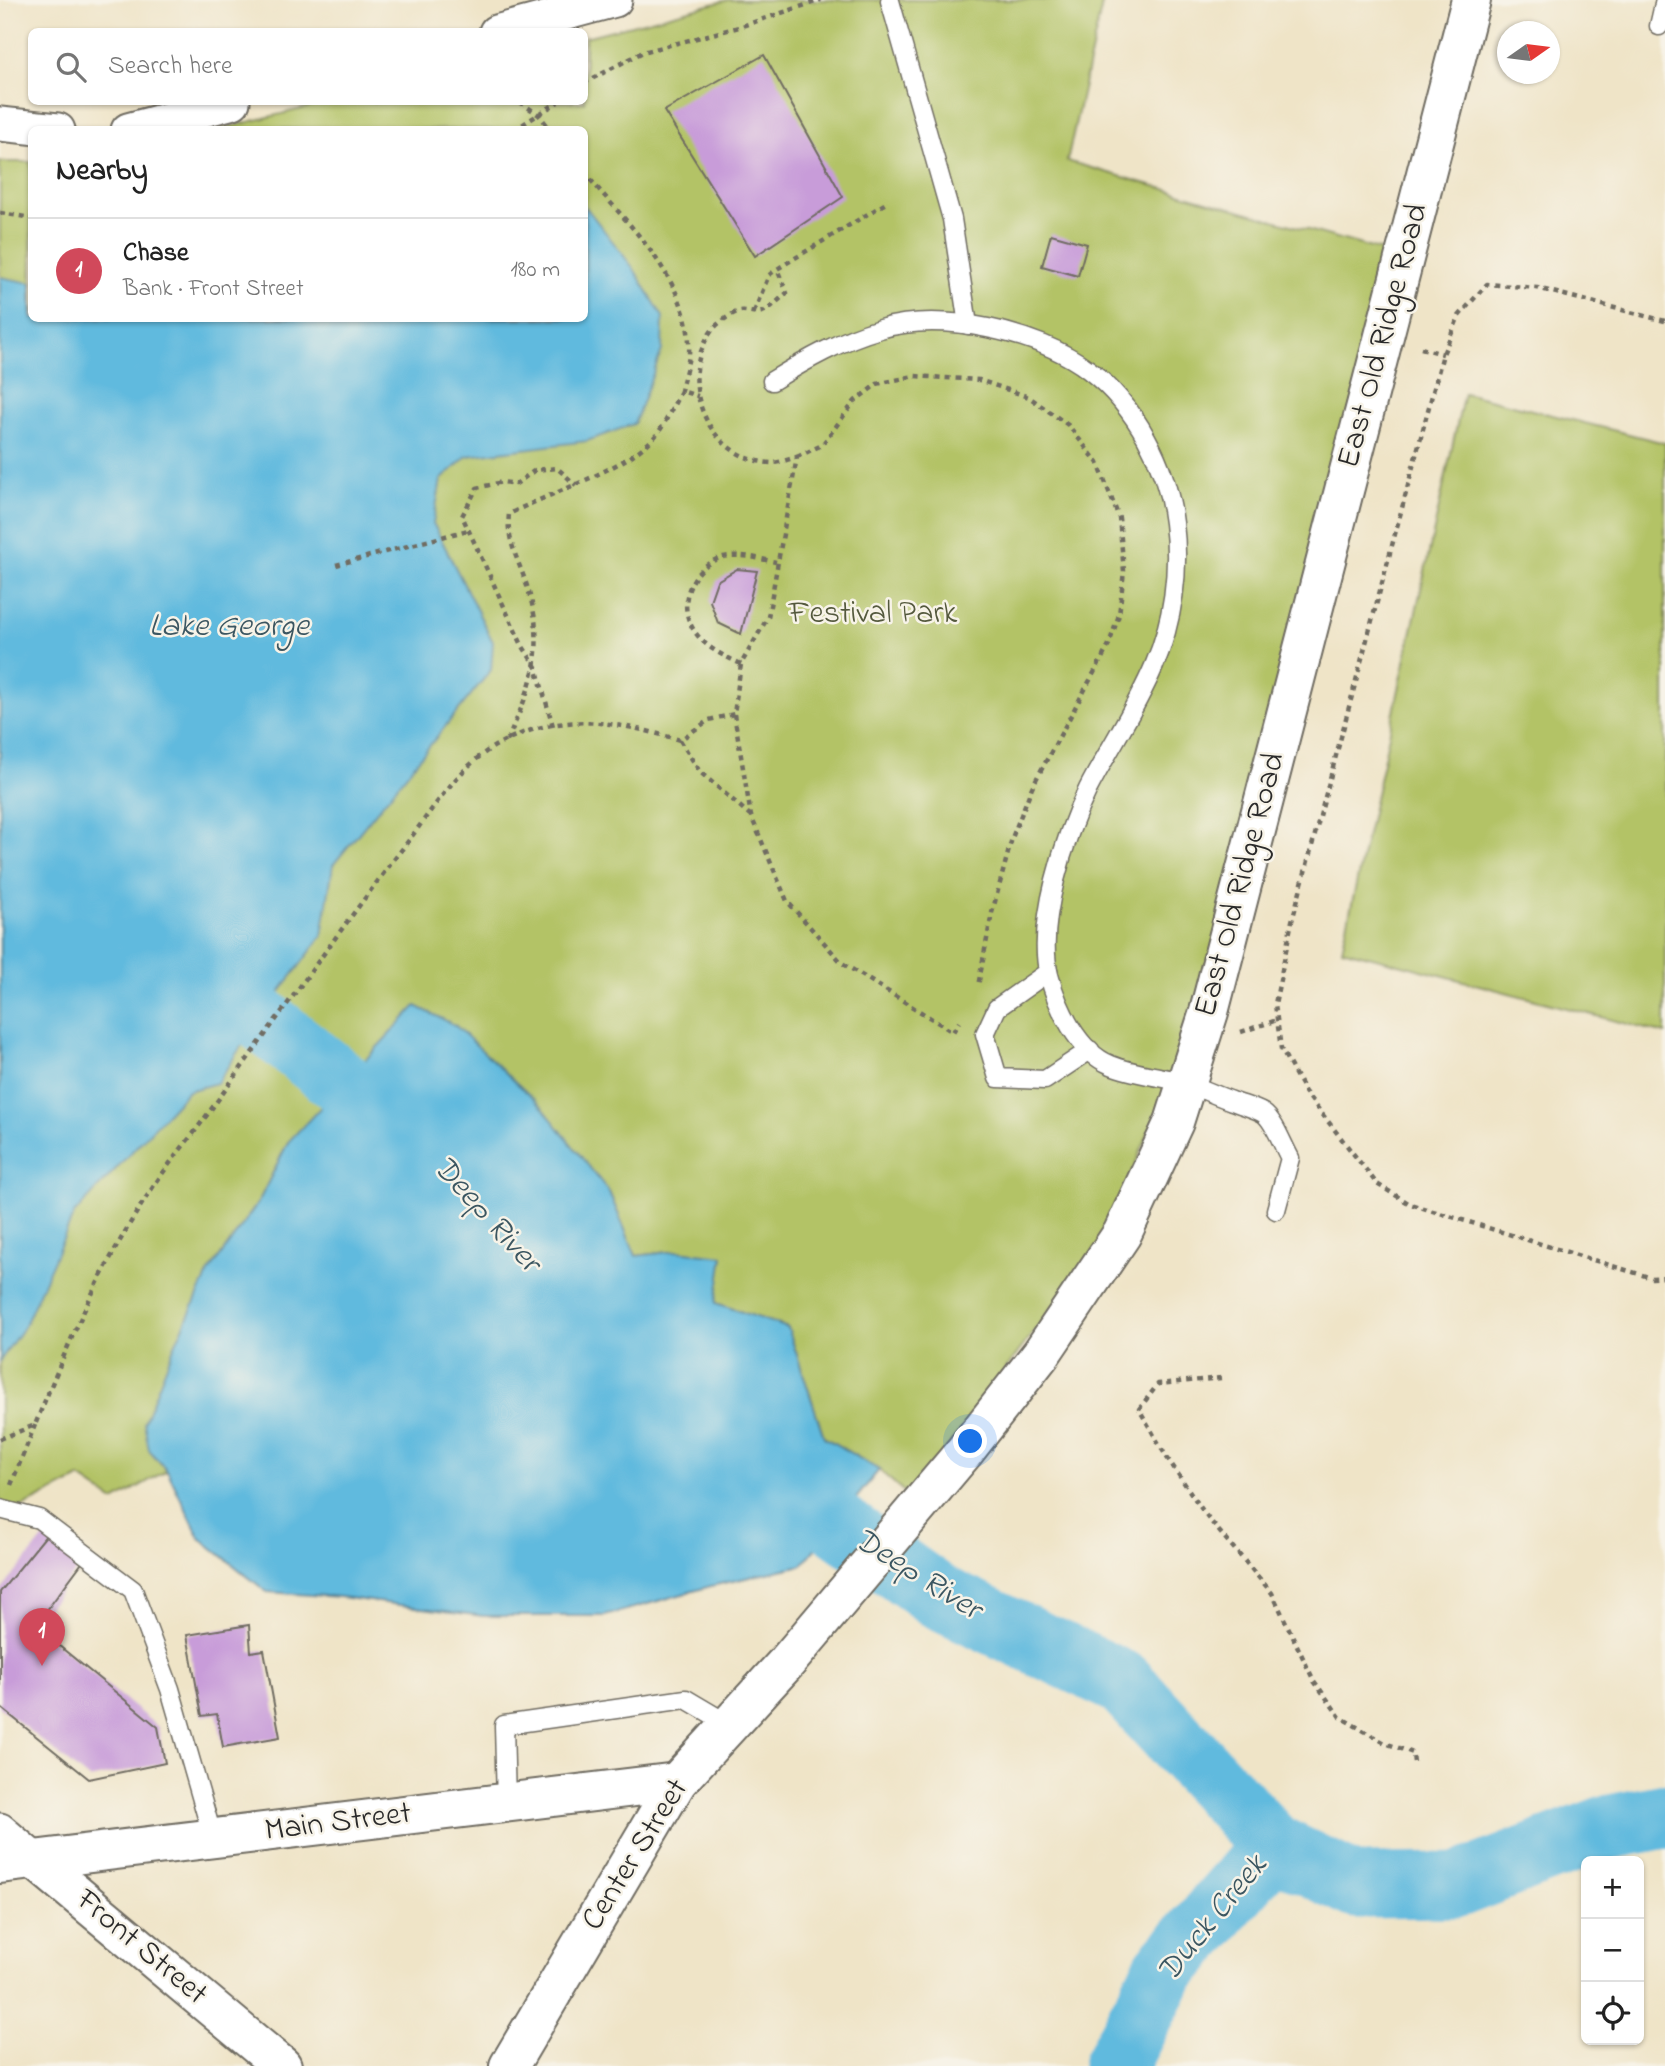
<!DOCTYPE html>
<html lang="en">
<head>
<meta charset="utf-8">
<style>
  :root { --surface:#fff; --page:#f6f6f6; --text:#222; --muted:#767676; --line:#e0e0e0; --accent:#d1495b }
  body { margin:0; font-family:"Indie Flower",sans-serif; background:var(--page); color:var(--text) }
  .controls { position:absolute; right:21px; bottom:21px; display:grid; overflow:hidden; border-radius:10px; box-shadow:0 2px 5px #0004 }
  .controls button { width:63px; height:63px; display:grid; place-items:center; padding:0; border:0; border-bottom:2px solid var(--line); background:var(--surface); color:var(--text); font:35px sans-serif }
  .compass { position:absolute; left:1497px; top:21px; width:63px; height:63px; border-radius:50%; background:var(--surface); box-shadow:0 2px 5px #0004; rotate:76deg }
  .you { position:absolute; left:971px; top:1442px; width:24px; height:24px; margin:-18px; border:5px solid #fff; border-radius:50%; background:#1a73e8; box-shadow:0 0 0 10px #1a73e833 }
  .badge { display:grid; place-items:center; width:46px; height:46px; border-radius:50%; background:var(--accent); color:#fff; font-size:23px; font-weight:700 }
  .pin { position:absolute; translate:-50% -58px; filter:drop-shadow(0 2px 4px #0008) }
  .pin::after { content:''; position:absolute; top:37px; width:24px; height:21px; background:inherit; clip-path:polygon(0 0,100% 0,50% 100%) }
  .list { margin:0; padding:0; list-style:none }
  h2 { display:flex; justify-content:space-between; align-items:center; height:91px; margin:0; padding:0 28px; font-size:30px }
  h2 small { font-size:23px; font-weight:400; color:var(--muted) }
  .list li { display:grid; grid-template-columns:46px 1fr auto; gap:21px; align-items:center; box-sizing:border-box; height:105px; padding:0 28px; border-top:2px solid var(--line) }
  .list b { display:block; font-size:26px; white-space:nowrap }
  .list p { margin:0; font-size:23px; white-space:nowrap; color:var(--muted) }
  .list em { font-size:23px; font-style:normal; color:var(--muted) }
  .icon { flex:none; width:38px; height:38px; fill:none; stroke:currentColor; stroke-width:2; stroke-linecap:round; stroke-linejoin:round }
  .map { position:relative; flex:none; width:1665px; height:2066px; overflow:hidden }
  .search { position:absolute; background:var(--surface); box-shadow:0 2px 5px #0004; left:28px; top:28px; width:560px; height:77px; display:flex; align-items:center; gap:18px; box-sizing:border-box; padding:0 24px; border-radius:10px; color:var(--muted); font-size:26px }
  .panel { position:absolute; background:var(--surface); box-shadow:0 2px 5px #0004; left:28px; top:126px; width:560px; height:196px; border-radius:10px }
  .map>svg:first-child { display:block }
  .green { fill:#b3c366; stroke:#6f7748; stroke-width:2 }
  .water { fill:#61bade; stroke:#467284; stroke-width:2 }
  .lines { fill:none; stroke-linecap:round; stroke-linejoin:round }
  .river { stroke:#61bade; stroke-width:65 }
  .building { fill:#c89cd9 }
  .lane-casing { stroke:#706c62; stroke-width:21 }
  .street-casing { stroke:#706c62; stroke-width:37 }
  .secondary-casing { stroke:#706c62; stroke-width:42 }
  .path { stroke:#706c62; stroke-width:4.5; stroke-dasharray:5 5; stroke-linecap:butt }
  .lane { stroke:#fff; stroke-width:18 }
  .street { stroke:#fff; stroke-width:33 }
  .secondary { stroke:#fff; stroke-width:38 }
  .labels { text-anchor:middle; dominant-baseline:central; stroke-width:5; stroke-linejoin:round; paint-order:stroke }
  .street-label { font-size:32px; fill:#2b2b2b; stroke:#f7f3e8 }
  .park-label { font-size:32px; fill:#54593d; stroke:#f7f3e8 }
  .water-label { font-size:33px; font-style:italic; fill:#3b5661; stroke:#f7f3e8 }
</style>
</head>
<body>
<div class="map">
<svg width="1665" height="2066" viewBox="0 0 1665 2066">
  <rect width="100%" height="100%" fill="#f7f3e8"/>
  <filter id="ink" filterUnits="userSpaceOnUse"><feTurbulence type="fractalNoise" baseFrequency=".0143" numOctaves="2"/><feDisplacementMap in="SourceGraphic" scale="14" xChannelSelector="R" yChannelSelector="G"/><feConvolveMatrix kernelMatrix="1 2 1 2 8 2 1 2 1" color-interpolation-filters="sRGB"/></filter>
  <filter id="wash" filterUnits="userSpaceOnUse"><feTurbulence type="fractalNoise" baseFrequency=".00686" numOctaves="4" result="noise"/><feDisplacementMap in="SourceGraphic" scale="28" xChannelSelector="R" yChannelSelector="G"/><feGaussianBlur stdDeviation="1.57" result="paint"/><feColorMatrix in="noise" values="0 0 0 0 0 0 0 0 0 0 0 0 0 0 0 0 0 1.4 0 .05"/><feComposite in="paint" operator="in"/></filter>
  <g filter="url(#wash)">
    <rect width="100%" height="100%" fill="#efe4c7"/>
    <!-- green -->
    <g class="green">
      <polygon points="728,0 1103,0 1067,161 1396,255 1189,1038 1104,1238 910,1497 879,1470 824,1437 788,1328 716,1303 677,1251 636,1256 609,1192 288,1142 259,1201 208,1274 149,1450 167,1470 114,1501 80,1478 0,1518 0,1294 358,319 584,318 584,130 220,129 330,102 584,102 585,37"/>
      <polygon points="0,162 31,162 32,318 97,332 0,313"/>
      <polygon points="1464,393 1665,443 1665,1034 1342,949"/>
    </g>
    <!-- water -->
    <g class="water">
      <polygon points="585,206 634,269 663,317 662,350 634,424 587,441 467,456 441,480 433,523 493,642 491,670 333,865 322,936 260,1018 217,1083 188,1091 74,1214 26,1323 0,1361 0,277 31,283 32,318 584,318"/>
      <polygon points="416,1006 455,1025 542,1107 609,1192 636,1256 677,1251 723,1256 716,1303 788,1328 824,1437 879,1470 802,1565 711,1586 605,1616 483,1616 340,1597 267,1592 200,1538 167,1470 149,1450 144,1423 174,1347 208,1274 259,1201 288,1142"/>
    </g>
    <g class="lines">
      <!-- river -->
      <g class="river">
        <polyline points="260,1018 411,1137"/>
        <polyline points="761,1470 939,1597 1123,1683 1273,1846 1356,1886 1458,1885 1605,1828 1665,1816"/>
        <polyline points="1115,2066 1165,1970 1273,1846"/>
      </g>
    </g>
    <g id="blocks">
      <!-- building -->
      <g class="building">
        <polygon points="764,55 843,197 755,256 664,111"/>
        <polygon points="1051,234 1087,244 1078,276 1042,266"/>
        <polygon points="737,569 757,571 741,634 718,623 710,601 717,581"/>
        <polygon points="48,1533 84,1560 35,1626 158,1727 165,1763 89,1779 0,1707 0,1592"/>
        <polygon points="249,1625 251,1652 264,1650 280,1737 223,1747 217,1714 202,1716 187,1635"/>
      </g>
    </g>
  </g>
  <g filter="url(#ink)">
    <use href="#blocks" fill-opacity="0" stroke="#706c62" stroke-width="2"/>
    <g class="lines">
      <defs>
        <g id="lane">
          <polyline points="890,1 952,219 968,325"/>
          <polyline points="1659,26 1665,0"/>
          <path d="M772,381C806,360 841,340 880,329C942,311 1037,331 1089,370C1136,406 1167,465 1174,523C1180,570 1173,622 1154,666C1136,709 1109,748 1088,789C1065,836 1036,923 1049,975C1057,1007 1078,1052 1111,1065C1133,1074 1159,1076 1182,1082C1199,1087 1215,1095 1232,1101C1242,1105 1254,1108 1263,1113C1274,1120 1283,1146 1290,1158L1276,1210"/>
          <polyline points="1048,972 997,1008 985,1034 998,1078 1045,1080 1090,1050"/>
          <polyline points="0,1509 39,1519 133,1590 170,1689 213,1838"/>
          <polyline points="506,1803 504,1725 686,1699 730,1725"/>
        </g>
        <g id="street">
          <polyline points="496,32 615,0"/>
          <polyline points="0,124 58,130"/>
          <polyline points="128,130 233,102"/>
          <polyline points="0,1830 35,1860"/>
        </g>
        <g id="secondary">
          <polyline points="35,1860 282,2066"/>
          <polyline points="0,1864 677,1782"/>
          <polyline points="509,2066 677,1782 787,1662 965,1451 1041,1354 1122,1234 1174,1122 1209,1012 1471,0"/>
        </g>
      </defs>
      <!-- lane casing -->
      <use href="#lane" class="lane-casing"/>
      <!-- street casing -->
      <use href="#street" class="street-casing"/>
      <!-- secondary casing -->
      <use href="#secondary" class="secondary-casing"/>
      <!-- path -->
      <g class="path">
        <polyline points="584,83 643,52 739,27 821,0"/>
        <polyline points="520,102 539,115 551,130"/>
        <polyline points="514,130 558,102"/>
        <path d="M584,172C626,223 693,282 689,354C688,366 683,379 681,391"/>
        <polyline points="0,213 32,218"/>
        <polyline points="754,312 769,275 777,269"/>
        <polyline points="1665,321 1537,288 1487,284 1459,316 1443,354 1292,921 1275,1004 1281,1049 1305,1092 1377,1184 1410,1204 1652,1278 1665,1277"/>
        <polyline points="1421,348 1443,354"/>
        <polyline points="797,457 822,445 855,401 877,384 914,376 979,380 1029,397 1068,425 1098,463 1119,518 1124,571 1119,615 1108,647 1032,787 1012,838 992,913 978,986"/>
        <polyline points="336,565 468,530"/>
        <path d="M741,664C722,655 701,646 691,625C677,599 695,564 723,557C740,553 760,559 776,562"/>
        <polyline points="734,714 751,816 787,901 842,963 953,1032 959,1022"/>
        <polyline points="553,726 536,667 522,645 462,516 477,488 502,482 516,484 535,470 557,468 576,485"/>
        <polyline points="680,740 700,772 750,815"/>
        <path d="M507,741C533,683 547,649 527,586C519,561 506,540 509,514C549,493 635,467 660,430C668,418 674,404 681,391L698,396"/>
        <polyline points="1241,1032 1277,1020"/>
        <polyline points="1221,1378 1158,1384 1139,1409 1166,1456 1207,1517 1272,1593 1314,1681 1340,1717 1385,1743 1413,1753 1414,1763"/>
        <path d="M0,1439L35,1425C77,1322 120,1221 193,1134C263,1039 331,941 403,848C431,812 456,769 495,746C559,710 614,721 680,740L709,720L734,714L741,664L768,617L797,457C789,459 780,463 771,463C706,459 675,379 713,329C718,323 732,313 740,311C747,310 755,314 762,312C770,310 780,298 787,293L777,269L886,203"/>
        <polyline points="11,1485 35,1425"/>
      </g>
      <!-- lane -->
      <use href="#lane" class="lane"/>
      <!-- street -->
      <use href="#street" class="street"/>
      <!-- secondary -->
      <use href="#secondary" class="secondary"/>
    </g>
  </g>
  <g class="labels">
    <!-- street labels -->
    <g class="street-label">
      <text transform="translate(1384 336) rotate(-75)">East Old Ridge Road</text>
      <text transform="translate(1241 885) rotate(-75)">East Old Ridge Road</text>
      <text transform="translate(338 1823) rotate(-7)">Main Street</text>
      <text transform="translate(636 1855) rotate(-58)">Center Street</text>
      <text transform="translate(141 1948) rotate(40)">Front Street</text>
    </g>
    <!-- park labels -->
    <g class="park-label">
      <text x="873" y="614">Festival Park</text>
    </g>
    <!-- water labels -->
    <g class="water-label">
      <text x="229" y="627">Lake George</text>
      <text transform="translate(486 1215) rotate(48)">Deep River</text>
      <text transform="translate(917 1575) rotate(32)">Deep River</text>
      <text transform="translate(1213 1919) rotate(-51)">Duck Creek</text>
    </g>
  </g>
</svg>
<div class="controls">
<button>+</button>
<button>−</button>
<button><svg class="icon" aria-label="locate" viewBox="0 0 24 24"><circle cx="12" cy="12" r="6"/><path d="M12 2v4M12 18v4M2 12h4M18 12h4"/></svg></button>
</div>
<svg class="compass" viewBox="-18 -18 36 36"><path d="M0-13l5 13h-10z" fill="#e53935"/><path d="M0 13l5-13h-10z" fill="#767676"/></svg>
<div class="you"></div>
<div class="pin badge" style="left:42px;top:1666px">1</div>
<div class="search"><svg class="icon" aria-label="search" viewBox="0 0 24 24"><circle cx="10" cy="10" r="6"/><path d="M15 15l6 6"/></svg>Search here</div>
<section class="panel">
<h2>Nearby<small></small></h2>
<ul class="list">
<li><span class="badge">1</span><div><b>Chase</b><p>Bank · Front Street</p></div><em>180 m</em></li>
</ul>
</section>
</div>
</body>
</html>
